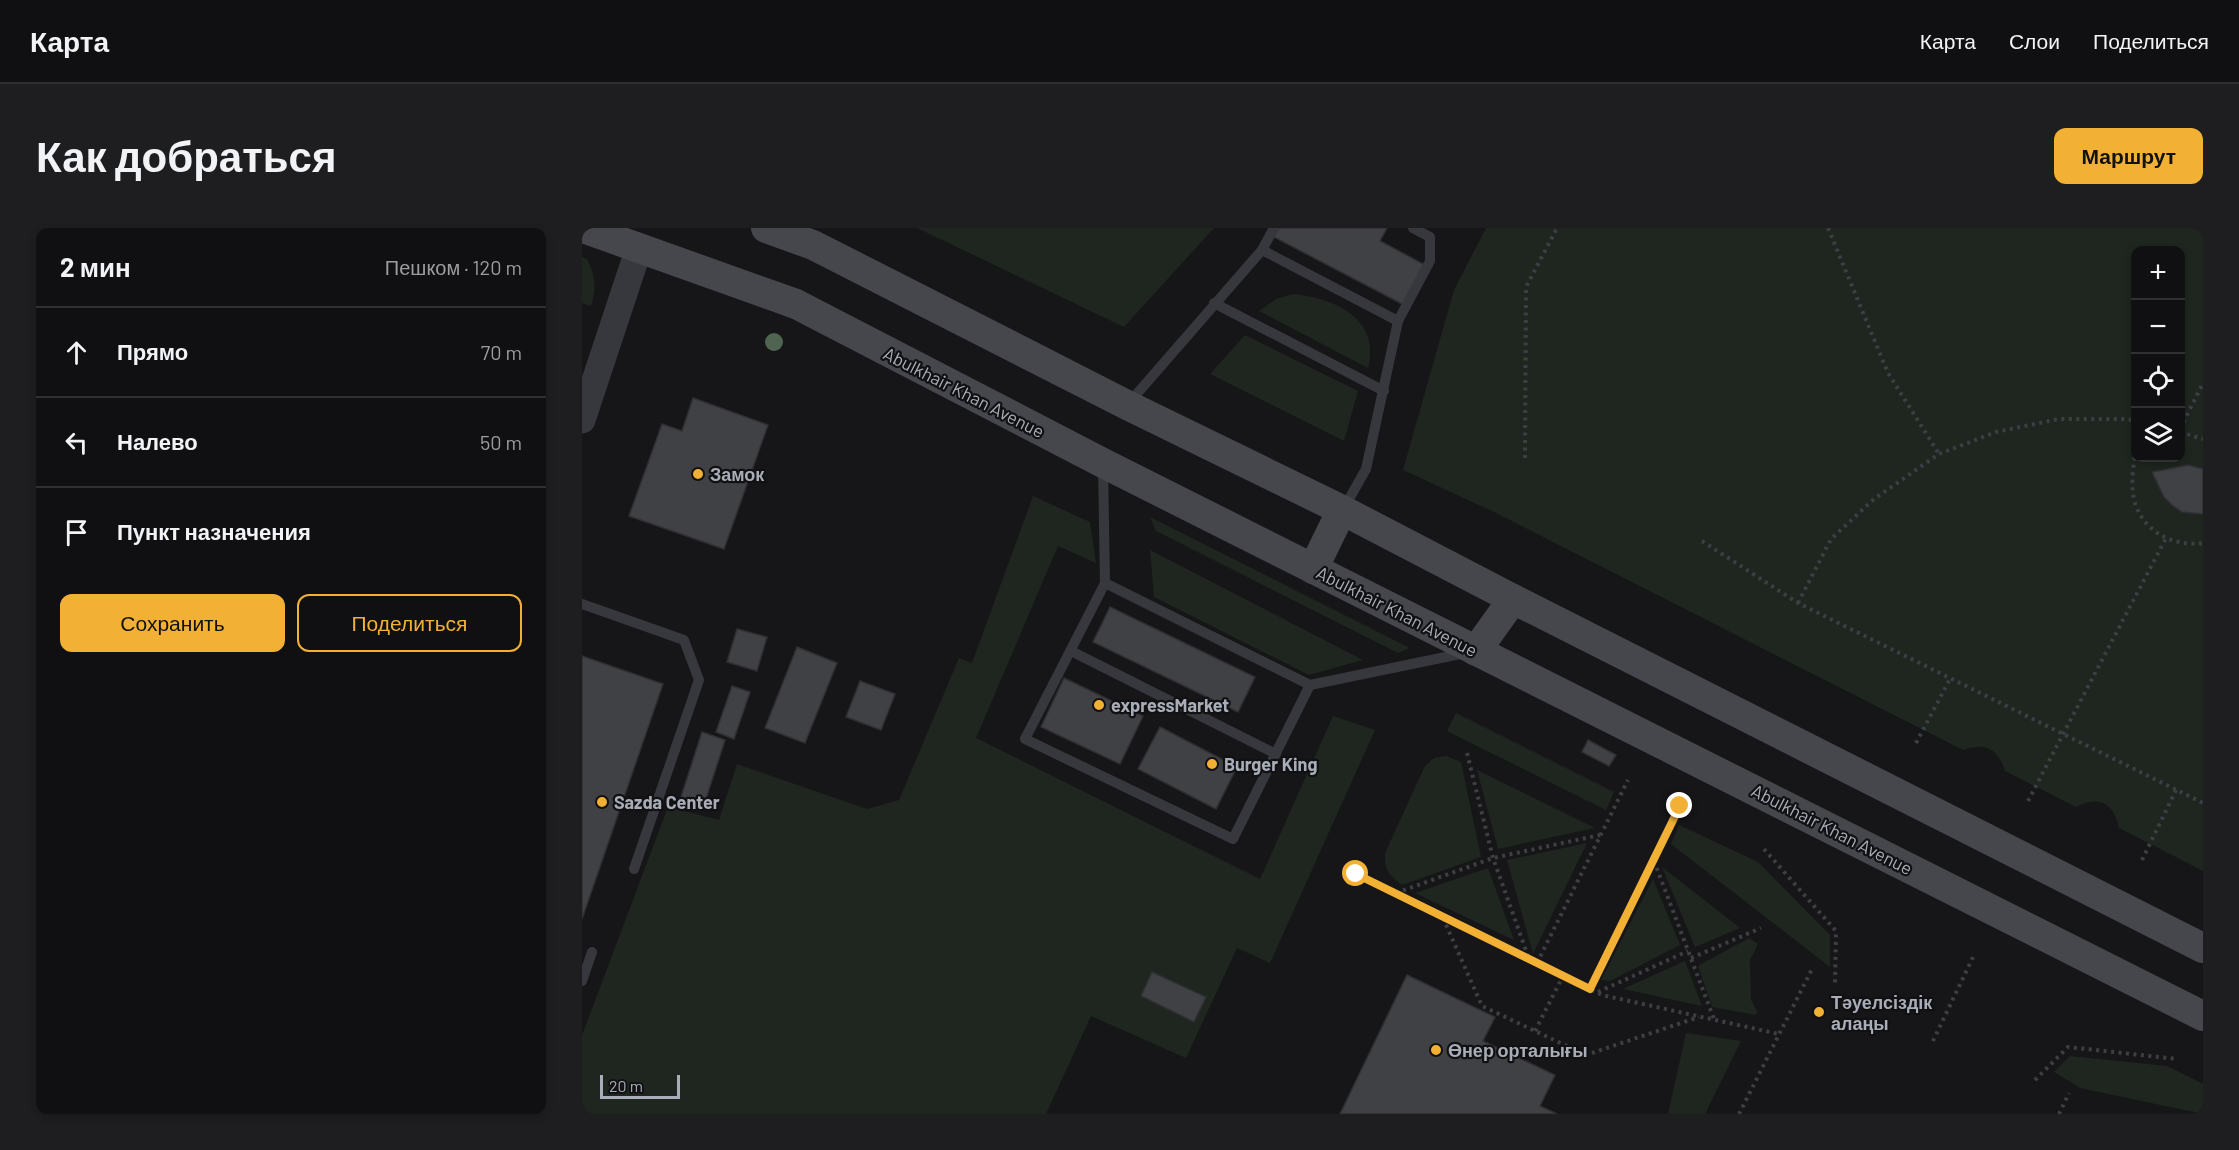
<!DOCTYPE html>
<html lang="ru">
<head>
<meta charset="utf-8">
<style>
  :root { --surface:#101012; --page:#1e1e20; --text:#f1f3f6; --muted:#9c9d9f; --line:#303032; --accent:#f2b134 }
  body { margin:0; font-family:Barlow,sans-serif; background:var(--page); color:var(--text) }
  .controls { position:absolute; right:18px; top:18px; display:grid; overflow:hidden; border-radius:12px; box-shadow:0 3px 9px #0003 }
  .controls button { width:54px; height:54px; display:grid; place-items:center; padding:0; border:0; border-bottom:2px solid var(--line); background:var(--surface); color:var(--text); font:30px sans-serif }
  .scale { position:absolute; left:18px; bottom:15px; width:80px; box-sizing:border-box; padding-left:6px; border:3px solid #a8adb8; border-top:0; font-size:16px; line-height:21px; white-space:nowrap; color:#a8adb8; -webkit-text-stroke:4px #111113; paint-order:stroke }
  .stop { position:absolute; width:18px; height:18px; margin:-14px; border:4px solid #f2b134; border-radius:50%; background:#fff }
  .stop.end { background:#f2b134; border-color:#fff; box-shadow:0 2px 6px #0008 }
  .list { margin:0; padding:0; list-style:none }
  h2 { display:flex; justify-content:space-between; align-items:center; height:78px; margin:0; padding:0 24px; font-size:26px }
  h2 small { font-size:20px; font-weight:400; color:var(--muted) }
  .list li { display:grid; grid-template-columns:39px 1fr auto; gap:18px; align-items:center; box-sizing:border-box; height:90px; padding:0 24px; border-top:2px solid var(--line) }
  .list b { display:block; font-size:22px; white-space:nowrap }
  .list em { font-size:20px; font-style:normal; color:var(--muted) }
  .actions { display:flex; gap:12px; padding:18px 24px }
  .actions a { flex:1; padding:14px 0; border:2px solid var(--accent); border-radius:12px; text-align:center; font-size:21px; color:var(--accent) }
  .actions .main { background:var(--accent); color:#111 }
  .icon { flex:none; width:33px; height:33px; fill:none; stroke:currentColor; stroke-width:2; stroke-linecap:round; stroke-linejoin:round }
  .map { position:relative; flex:none; width:1621px; height:886px; overflow:hidden; border-radius:12px }
  header { display:flex; align-items:center; gap:36px; box-sizing:border-box; height:84px; padding:0 30px; background:var(--surface); border-bottom:2px solid var(--line) }
  header strong { font-size:28px }
  nav { display:flex; gap:33px; margin-inline-start:auto; font-size:21px }
  .intro { display:flex; align-items:center; justify-content:space-between; box-sizing:border-box; height:144px; padding:0 36px }
  h1 { margin:0; font-size:42px }
  .button { padding:15px 27px; border-radius:12px; background:var(--accent); color:#111; font-size:21px; font-weight:700 }
  main { display:flex; gap:36px; padding:0 36px }
  aside { flex:1; background:var(--surface); border-radius:12px; box-shadow:0 3px 9px #0003 }
  .map>svg:first-child { display:block }
  .green { fill:#1e261f; fill-rule:evenodd }
  .building { fill:#404145; stroke:#303034; stroke-width:1.5 }
  .lines { fill:none; stroke-linecap:round; stroke-linejoin:round }
  .path { stroke:#3d3f44; stroke-width:4; stroke-dasharray:3 4.5; stroke-linecap:butt }
  .service { stroke:#37383d; stroke-width:10 }
  .tertiary { stroke:#37383d; stroke-width:27 }
  .secondary { stroke:#45474d; stroke-width:30 }
  .tree { fill:#506452 }
  .route { stroke:#f2b134; stroke-width:8 }
  .poi-dot { fill:#f2b134; stroke:#111113; stroke-width:2 }
  .labels { text-anchor:middle; dominant-baseline:central; stroke-width:4.5; stroke-linejoin:round; paint-order:stroke }
  .street-label { font-size:18px; fill:#a8adb8; stroke:#111113 }
  .poi-label { font-size:18px; font-weight:bold; fill:#a8adb8; stroke:#111113; text-anchor:start }
</style>
</head>
<body>
<header>
<strong>Карта</strong>
<nav><a>Карта</a><a>Слои</a><a>Поделиться</a></nav>
</header>
<div class="intro"><h1>Как добраться</h1><a class="button">Маршрут</a></div>
<main>
<aside>
<h2>2 мин<small>Пешком · 120 m</small></h2>
<ul class="list">
<li><svg class="icon" aria-label="ahead" viewBox="0 0 24 24"><path d="M12 20V5M6 11l6-6 6 6"/></svg><div><b>Прямо</b></div><em>70 m</em></li>
<li><svg class="icon" aria-label="left" viewBox="0 0 24 24"><path d="M17 20v-9H6M10 6l-5 5 5 5"/></svg><div><b>Налево</b></div><em>50 m</em></li>
<li><svg class="icon" aria-label="arrive" viewBox="0 0 24 24"><path d="M6 21V4h12l-3 4 3 4H6"/></svg><div><b>Пункт назначения</b></div></li>
</ul>
<div class="actions"><a class="main">Сохранить</a><a>Поделиться</a></div>
</aside>
<div class="map">
<svg width="1621" height="886" viewBox="0 0 1621 886">
  <rect width="100%" height="100%" fill="#161618"/>
  <!-- green -->
  <g class="green">
    <polygon points="335,0 632,0 542,99"/>
    <path d="M904,0H1621V643L1537,600C1532,575 1517,567 1494,579L1423,543C1416,521 1404,514 1381,522L910,283L821,242L872,62ZM1554,22H1598V230H1554Z"/>
    <path d="M0,29L5,31C13,48 15,60 9,78L0,75Z"/>
    <path d="M711,66C752,70 799,90 786,140L677,83L694,71Z"/>
    <polygon points="663,107 776,163 762,213 628,146"/>
    <polygon points="451,268 508,294 514,335 476,318 394,510 678,651 751,488 793,502 688,735 655,720 604,830 509,788 464,886 0,886 0,807 86,579 137,592 155,536 285,581 317,572 377,430 390,435"/>
    <polygon points="568,289 828,420 816,425 574,303"/>
    <polygon points="568,322 781,432 727,447 572,369"/>
    <polygon points="874,485 1032,564 1024,582 865,503"/>
    <path d="M864,528L879,534L899,629L820,657C807,647 802,642 803,625L843,538L852,530Z"/>
    <polygon points="895,542 1013,600 916,621"/>
    <polygon points="1097,597 1176,634 1248,707 1248,739 1089,616"/>
    <polygon points="1005,615 951,726 925,632"/>
    <polygon points="1080,639 1158,700 1113,719"/>
    <polygon points="906,640 932,712 833,665"/>
    <polygon points="1071,651 1098,717 1028,753 1019,752"/>
    <polygon points="1167,710 1176,716 1168,732 1169,772 1175,783 1174,787 1130,779 1116,738"/>
    <polygon points="1103,733 1120,778 1041,761"/>
    <polygon points="1104,805 1159,813 1123,886 1086,886"/>
    <polygon points="1488,828 1585,838 1621,856 1621,886 1498,860 1472,844"/>
  </g>
  <!-- building -->
  <g class="building">
    <polygon points="697,0 805,0 798,13 843,37 822,77 692,9"/>
    <polygon points="111,170 186,197 142,321 47,288 80,196 100,203"/>
    <polygon points="1606,237 1621,241 1621,286 1600,284 1590,277 1582,269 1570,244"/>
    <polygon points="528,379 673,449 656,484 511,414"/>
    <polygon points="155,401 185,409 175,443 145,434"/>
    <polygon points="215,419 255,435 223,515 183,500"/>
    <polygon points="0,428 81,456 0,691"/>
    <polygon points="482,450 561,488 538,536 459,499"/>
    <polygon points="278,453 313,466 299,502 264,489"/>
    <polygon points="150,458 168,464 152,511 134,504"/>
    <polygon points="578,499 655,539 634,581 556,541"/>
    <polygon points="120,504 143,512 122,577 99,569"/>
    <polygon points="1006,512 1034,527 1027,538 1000,524"/>
    <polygon points="570,744 624,769 612,794 559,768"/>
    <polygon points="825,747 913,789 901,813 973,847 958,878 975,886 758,886"/>
  </g>
  <g class="lines">
    <!-- path -->
    <g class="path">
      <polyline points="1246,0 1306,145 1357,226"/>
      <polyline points="1598,201 1621,155"/>
      <polyline points="1598,204 1621,211"/>
      <path d="M1554,222C1551,239 1548,258 1553,275C1562,304 1592,319 1621,315"/>
      <polyline points="943,230 944,59 975,0"/>
      <polyline points="1120,313 1216,375 1621,575"/>
      <polyline points="1216,375 1249,311 1292,271 1357,226 1414,204 1477,191 1545,191 1554,193"/>
      <polyline points="1334,515 1368,451"/>
      <polyline points="885,525 911,630 947,731"/>
      <polyline points="1446,573 1584,310"/>
      <polyline points="1182,621 1254,703 1253,755"/>
      <polyline points="1560,632 1594,562"/>
      <polyline points="1072,633 1132,791"/>
      <polyline points="774,646 1020,767 1197,806"/>
      <polyline points="814,665 911,630 1018,607"/>
      <polyline points="861,690 900,778 1004,827 1117,789"/>
      <polyline points="1109,730 1179,700"/>
      <polyline points="955,735 1046,552"/>
      <polyline points="1008,761 1098,578"/>
      <polyline points="1016,764 1106,723"/>
      <polyline points="953,803 981,748"/>
      <polyline points="1351,813 1392,727"/>
      <polyline points="1453,852 1486,819 1595,831"/>
      <polyline points="1157,886 1230,741"/>
      <polyline points="1477,886 1487,865"/>
    </g>
    <!-- service -->
    <g class="service">
      <polyline points="680,22 692,0"/>
      <polyline points="632,75 802,163"/>
      <polyline points="816,93 848,33 848,9 831,0"/>
      <polyline points="546,176 680,22 816,93 784,241 762,280"/>
      <polyline points="521,238 523,355 443,511 651,611 728,457"/>
      <polyline points="523,355 728,457 883,425"/>
      <polyline points="0,376 102,412 117,452 52,641"/>
      <polyline points="489,423 694,526"/>
      <polyline points="0,753 10,724"/>
    </g>
    <!-- tertiary -->
    <polyline class="tertiary" points="0,192 57,20"/>
    <!-- secondary -->
    <g class="secondary">
      <polyline points="1,0 214,76 521,235 1621,788"/>
      <polyline points="184,0 231,17 545,177 760,282 931,371 1621,720"/>
      <polyline points="731,341 760,282"/>
      <polyline points="894,423 931,371"/>
    </g>
  </g>
  <!-- trees -->
  <circle class="tree" cx="192" cy="114" r="9"/>
  <g class="lines">
    <!-- route -->
    <polyline class="route" points="774,646 1008,761 1098,578"/>
  </g>
  <!-- markers -->
  <g class="poi-dot">
    <circle cx="116" cy="246" r="6"/>
    <circle cx="517" cy="477" r="6"/>
    <circle cx="630" cy="536" r="6"/>
    <circle cx="20" cy="574" r="6"/>
    <circle cx="1237" cy="784" r="6"/>
    <circle cx="854" cy="822" r="6"/>
  </g>
  <g class="labels">
    <!-- street labels -->
    <g class="street-label">
      <text transform="translate(382 164) rotate(27)">Abulkhair Khan Avenue</text>
      <text transform="translate(815 383) rotate(27)">Abulkhair Khan Avenue</text>
      <text transform="translate(1250 601) rotate(27)">Abulkhair Khan Avenue</text>
    </g>
    <!-- poi labels -->
    <g class="poi-label">
      <text x="128" y="246">Замок</text>
      <text x="529" y="477">expressMarket</text>
      <text x="642" y="536">Burger King</text>
      <text x="32" y="574">Sazda Center</text>
      <text x="1249" y="774">Тәуелсіздік<tspan x="1249" dy="21">алаңы</tspan></text>
      <text x="866" y="822">Өнер орталығы</text>
    </g>
  </g>
</svg>
<div class="controls">
<button>+</button>
<button>−</button>
<button><svg class="icon" aria-label="locate" viewBox="0 0 24 24"><circle cx="12" cy="12" r="6"/><path d="M12 2v4M12 18v4M2 12h4M18 12h4"/></svg></button>
<button><svg class="icon" aria-label="layers" viewBox="0 0 24 24"><path d="M12 4l9 5-9 5-9-5zM3 14l9 5 9-5"/></svg></button>
</div>
<div class="scale">20 m</div>
<div class="stop" style="left:774px;top:646px"></div>
<div class="stop end" style="left:1098px;top:578px"></div>
</div>
</main>
</body>
</html>
